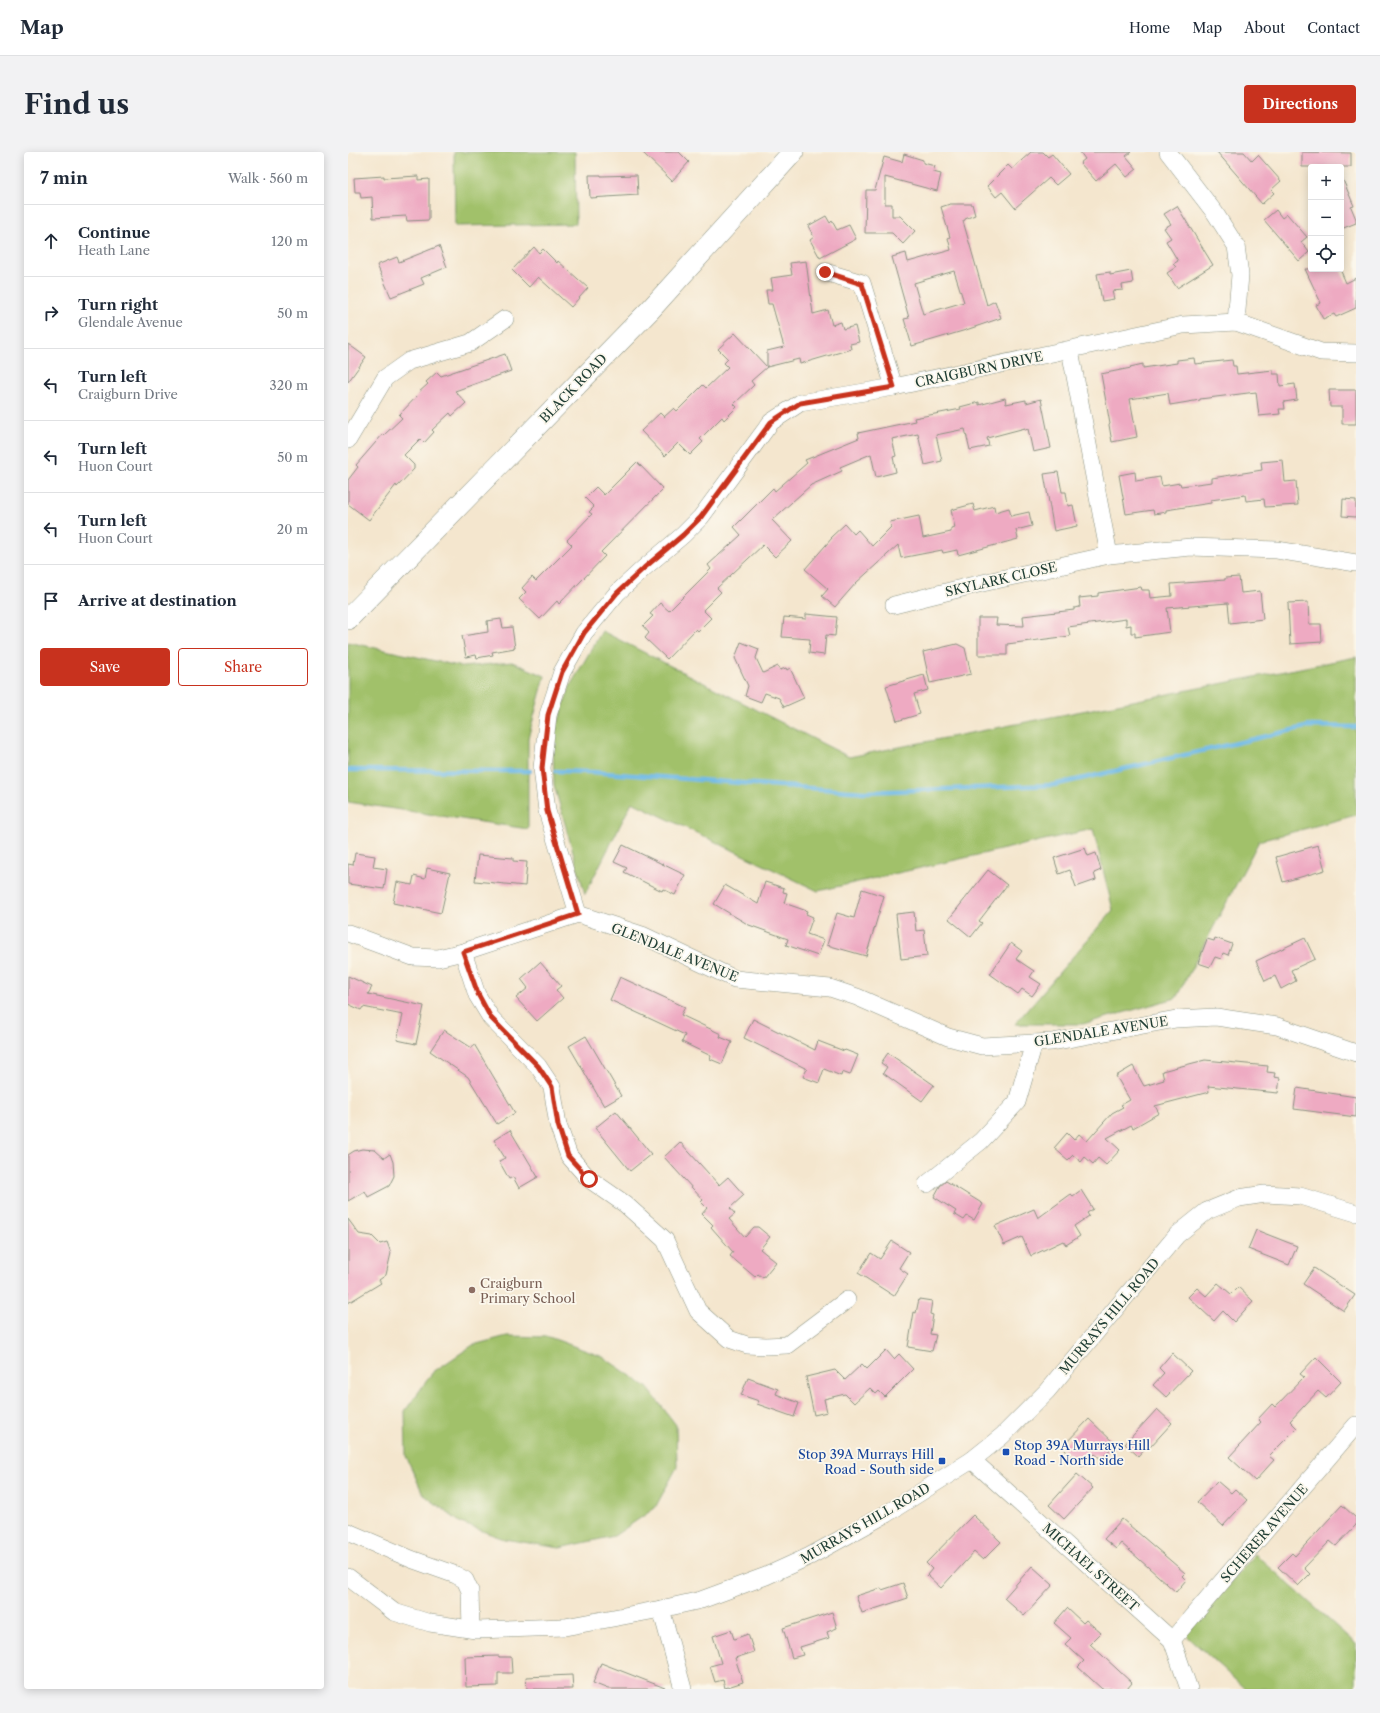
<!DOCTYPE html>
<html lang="en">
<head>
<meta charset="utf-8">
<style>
  :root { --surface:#fff; --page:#f2f2f3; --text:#1f2937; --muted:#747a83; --line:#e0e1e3; --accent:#c8321e }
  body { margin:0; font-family:"Libre Caslon Text",serif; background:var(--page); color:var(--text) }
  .controls { position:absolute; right:12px; top:12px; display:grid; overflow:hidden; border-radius:4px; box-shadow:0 2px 10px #0003 }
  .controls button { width:36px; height:36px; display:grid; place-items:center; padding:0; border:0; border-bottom:1px solid var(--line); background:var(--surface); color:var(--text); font:20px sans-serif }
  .stop { position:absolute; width:12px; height:12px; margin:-9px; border:3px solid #c8321e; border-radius:50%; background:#fff }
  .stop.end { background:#c8321e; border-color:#fff; box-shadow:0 1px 4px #0008 }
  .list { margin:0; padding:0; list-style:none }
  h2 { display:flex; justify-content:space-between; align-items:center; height:52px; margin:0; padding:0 16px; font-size:17px }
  h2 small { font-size:13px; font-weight:400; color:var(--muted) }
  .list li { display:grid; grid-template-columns:26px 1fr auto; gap:12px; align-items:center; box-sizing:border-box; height:72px; padding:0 16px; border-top:1px solid var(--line) }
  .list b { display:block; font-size:15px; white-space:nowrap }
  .list p { margin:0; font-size:13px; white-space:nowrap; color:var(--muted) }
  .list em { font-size:13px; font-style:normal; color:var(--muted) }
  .actions { display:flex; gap:8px; padding:12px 16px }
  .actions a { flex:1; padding:9px 0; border:1px solid var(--accent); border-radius:4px; text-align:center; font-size:14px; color:var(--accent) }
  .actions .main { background:var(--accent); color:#fff }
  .icon { flex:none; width:22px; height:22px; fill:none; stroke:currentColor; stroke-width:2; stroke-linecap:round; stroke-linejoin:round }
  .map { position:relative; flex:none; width:1008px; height:1537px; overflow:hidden; border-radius:4px }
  header { display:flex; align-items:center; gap:24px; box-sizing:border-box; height:56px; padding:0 20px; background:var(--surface); border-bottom:1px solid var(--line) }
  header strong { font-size:19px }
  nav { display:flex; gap:22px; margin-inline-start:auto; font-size:14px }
  .intro { display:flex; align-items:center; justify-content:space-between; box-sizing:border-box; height:96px; padding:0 24px }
  h1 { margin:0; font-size:28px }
  .button { padding:10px 18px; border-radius:4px; background:var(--accent); color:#fff; font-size:14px; font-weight:700 }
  main { display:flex; gap:24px; padding:0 24px }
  aside { flex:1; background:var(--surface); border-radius:4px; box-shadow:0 2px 10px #0003 }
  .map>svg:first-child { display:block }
  .green { fill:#a1c16a; stroke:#607f4f }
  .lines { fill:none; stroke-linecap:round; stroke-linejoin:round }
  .stream { stroke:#6db9e6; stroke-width:4.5 }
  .building { fill:#eeaac2; fill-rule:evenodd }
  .minor-casing { stroke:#8a9281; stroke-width:18 }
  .major-casing { stroke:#8a9281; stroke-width:22 }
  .minor { stroke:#fff; stroke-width:17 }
  .major { stroke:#fff; stroke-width:21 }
  .route { stroke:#c8321e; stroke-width:5 }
  .education-dot { fill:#8d6e63; stroke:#fbf7ec; stroke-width:1.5 }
  .transit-dot { fill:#1a4fb4; stroke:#fbf7ec; stroke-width:1.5 }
  .labels { text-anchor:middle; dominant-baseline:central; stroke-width:3.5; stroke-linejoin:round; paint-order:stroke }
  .street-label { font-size:13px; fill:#1f3d34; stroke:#fbf7ec }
  .education-label { font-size:13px; fill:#785e54; stroke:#fbf7ec; text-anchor:start }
  .transit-label { font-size:13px; fill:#164399; stroke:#fbf7ec; text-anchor:start }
</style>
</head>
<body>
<header>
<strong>Map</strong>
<nav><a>Home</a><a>Map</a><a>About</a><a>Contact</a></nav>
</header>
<div class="intro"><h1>Find us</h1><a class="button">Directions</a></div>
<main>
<aside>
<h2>7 min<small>Walk · 560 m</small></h2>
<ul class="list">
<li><svg class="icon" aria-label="ahead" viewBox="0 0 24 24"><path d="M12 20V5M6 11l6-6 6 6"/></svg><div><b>Continue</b><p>Heath Lane</p></div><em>120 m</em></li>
<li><svg class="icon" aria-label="right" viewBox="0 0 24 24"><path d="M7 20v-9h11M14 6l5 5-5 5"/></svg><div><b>Turn right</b><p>Glendale Avenue</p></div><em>50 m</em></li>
<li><svg class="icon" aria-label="left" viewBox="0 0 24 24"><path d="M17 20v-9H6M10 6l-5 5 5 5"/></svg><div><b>Turn left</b><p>Craigburn Drive</p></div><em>320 m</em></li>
<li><svg class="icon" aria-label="left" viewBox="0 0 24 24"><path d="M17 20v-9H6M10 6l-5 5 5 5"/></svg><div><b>Turn left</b><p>Huon Court</p></div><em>50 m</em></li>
<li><svg class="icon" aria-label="left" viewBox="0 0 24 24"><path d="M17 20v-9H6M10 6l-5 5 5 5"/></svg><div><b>Turn left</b><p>Huon Court</p></div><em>20 m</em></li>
<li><svg class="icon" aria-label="arrive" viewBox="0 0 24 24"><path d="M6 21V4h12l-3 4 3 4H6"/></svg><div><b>Arrive at destination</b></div></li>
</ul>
<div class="actions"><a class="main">Save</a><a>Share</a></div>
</aside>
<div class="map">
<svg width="1008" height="1537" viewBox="0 0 1008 1537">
  <rect width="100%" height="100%" fill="#fbf7ec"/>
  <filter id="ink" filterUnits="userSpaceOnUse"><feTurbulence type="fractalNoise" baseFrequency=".025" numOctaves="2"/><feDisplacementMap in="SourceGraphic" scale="8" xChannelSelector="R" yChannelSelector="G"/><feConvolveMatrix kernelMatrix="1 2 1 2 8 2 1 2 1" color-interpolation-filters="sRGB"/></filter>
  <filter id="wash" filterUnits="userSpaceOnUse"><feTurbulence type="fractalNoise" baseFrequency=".012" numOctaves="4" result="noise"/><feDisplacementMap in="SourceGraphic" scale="16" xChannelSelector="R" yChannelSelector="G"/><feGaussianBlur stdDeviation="0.9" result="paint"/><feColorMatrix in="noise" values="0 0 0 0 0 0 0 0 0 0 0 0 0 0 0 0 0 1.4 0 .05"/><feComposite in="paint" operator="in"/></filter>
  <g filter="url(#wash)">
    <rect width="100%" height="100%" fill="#f4e6ce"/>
    <!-- green -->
    <g class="green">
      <polygon points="106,0 227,0 228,72 107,74"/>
      <polygon points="254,479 501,605 1008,505 1008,663 911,689 828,846 735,872 667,872 765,758 745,677 470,739 284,650 237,742 206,633 205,587 222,534"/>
      <polygon points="0,490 115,515 164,510 197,524 180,586 180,677 0,650"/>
      <polygon points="159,1184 201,1185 255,1205 299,1235 328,1273 329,1315 307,1356 266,1384 212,1396 156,1387 113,1371 75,1342 58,1304 57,1259 85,1220 125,1193"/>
      <polygon points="907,1402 1008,1492 1008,1537 897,1537 838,1483"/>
    </g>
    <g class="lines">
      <!-- stream -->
      <g class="stream">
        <polyline points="0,618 182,619"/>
        <polyline points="207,619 244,620 516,640 706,633 962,574 1008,575"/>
      </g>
    </g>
    <g id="blocks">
      <!-- building -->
      <g class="building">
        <polygon points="294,0 331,0 341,10 324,29"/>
        <polygon points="683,0 695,0 700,5 704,2 721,22 708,33 701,26 667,56 654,40 648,45 639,34 660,13 664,17"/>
        <polygon points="732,0 783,0 778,4 789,17 779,25 768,12 748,29 732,11 737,7"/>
        <polygon points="869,0 896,0 904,9 910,3 933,29 923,38 926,41 914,52"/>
        <polygon points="954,0 1003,1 1003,15 954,15"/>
        <polygon points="556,2 575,8 575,11 587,14 585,20 593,22 589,39 537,25 537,52 544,52 544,64 552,64 567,79 555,92 544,81 517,81 518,38 527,38 536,5 554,10"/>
        <polygon points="241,23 253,23 253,24 289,23 290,43 242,46"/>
        <polygon points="993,23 1006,54 1003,55 1008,67 1008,71 993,77"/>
        <polygon points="36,24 36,26 70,24 70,28 81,27 81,68 59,69 58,64 25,66 24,45 13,46 12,40 7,40 6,26"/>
        <path d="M602,52H624L627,63L617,67V68L615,69L639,153L647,149L653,166L618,178L564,194L556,167L561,166L544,105L558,101L560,110L603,98L600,86L602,85L593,55ZM606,119L616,150L575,162L566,131Z"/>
        <polygon points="829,54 865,113 829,136 819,121 828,115 825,112 830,109 818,89 823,86 816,76 823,72 816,62"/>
        <polygon points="928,58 934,66 939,62 959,85 953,90 961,100 951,109 916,68"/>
        <polygon points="478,64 482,71 484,69 489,78 501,73 508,87 472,106 462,88 466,85 460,74"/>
        <polygon points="91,94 99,115 73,126 76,132 43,145 29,113 49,105 51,110"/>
        <polygon points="186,95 191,101 195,97 209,111 210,109 240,136 223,155 190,125 181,135 164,118"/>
        <polygon points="458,109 465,162 480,158 484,173 493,170 495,177 507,174 511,190 502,192 503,197 452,212 451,207 419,215 419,199 436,195 424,152 420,152 418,138 425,138 423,126 444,123 442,111"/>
        <polygon points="957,117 992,117 998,131 1008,126 1008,156 988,165 986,162 975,167 968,153 973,151"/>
        <polygon points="783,119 785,131 774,133 775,138 764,139 766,147 754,149 749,122 762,120 762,123"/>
        <polygon points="387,181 419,215 403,229 406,233 386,252 389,255 376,268 374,265 352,287 355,290 342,303 330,291 317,304 293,279 312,261 316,265 326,256 329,259 355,233 358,236 380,215 376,211 380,207 370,197"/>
        <polygon points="0,192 18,205 0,230"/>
        <polygon points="157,202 163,219 107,239 118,251 104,264 102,261 84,278 86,280 76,291 72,287 56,303 66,313 66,317 49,335 48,333 21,368 0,352 0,328 10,315 8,313 35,282 36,283 54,266 51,263 71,242 70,241 80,232 78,230 89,220 93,224"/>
        <polygon points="846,206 847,212 884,208 885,214 888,214 889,222 925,218 925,222 931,222 932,234 947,232 949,248 936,250 937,257 931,257 932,262 911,264 908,240 852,247 852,248 822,253 820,241 782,247 789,285 764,290 761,273 762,272 753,222 783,216 782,215 795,212 795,216 829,211 829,208"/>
        <polygon points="981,238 1008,238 1008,272 994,272 994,255 982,255"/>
        <polygon points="657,246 658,252 678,248 678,251 693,247 703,296 685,300 680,277 677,278 677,276 639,286 641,294 622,298 617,277 588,283 594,309 577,313 570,282 544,287 548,304 545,305 548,320 528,325 523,302 492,315 494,319 463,333 424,368 444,389 427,405 415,393 369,436 373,440 355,458 363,466 350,479 348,477 319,507 297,486 301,481 295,474 305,464 302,462 312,451 321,459 363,417 360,413 393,383 386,375 425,336 427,339 459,311 457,308 511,286 510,281 567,269 566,266 613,257 612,255 631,250 631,253"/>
        <polygon points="935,308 937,330 948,329 950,353 917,355 916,347 898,349 897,343 863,348 863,351 818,358 818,360 806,362 805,358 778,362 771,323 787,320 788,329 812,325 814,334 832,331 833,334 864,330 864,326 914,318 913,310"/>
        <polygon points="289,310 315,337 253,400 257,404 211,452 209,449 192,467 171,447 178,440 174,436 184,425 188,429 224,393 219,388 244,362 241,360 246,355 237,346 248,335 256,343"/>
        <polygon points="710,320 714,340 718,340 720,354 725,353 729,374 706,379 696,322"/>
        <polygon points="995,347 1008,348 1008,365 994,364"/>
        <polygon points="625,352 627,359 646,354 647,360 661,356 663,364 681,360 684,374 668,378 670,387 610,403 609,398 595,401 594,398 553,406 550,393 508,431 487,455 474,444 480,437 457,417 484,386 483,385 497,372 506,382 510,378 524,394 543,375 542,370 571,364 575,386 603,380 603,377 607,376 603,358"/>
        <polygon points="891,425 893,441 912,439 915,467 882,471 880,451 819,456 822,480 787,485 787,481 783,481 783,473 778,474 778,467 720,475 722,484 659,492 659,503 630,503 630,466 649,466 648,473 676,474 675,464 726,458 726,456 732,455 731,446 750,444 750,441 793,435 794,438 801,438 802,446 824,444 823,432 877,428 877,426"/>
        <polygon points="960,450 961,472 973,472 974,490 942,492 940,451"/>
        <polygon points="458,462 489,465 487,484 478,483 476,503 461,501 462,487 434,485 436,465 458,467"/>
        <polygon points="153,467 155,476 164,475 167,496 144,500 145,503 129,506 128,503 118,505 114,484 140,480 139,469"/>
        <polygon points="393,490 411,497 408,506 415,521 430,514 432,518 438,516 439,518 442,516 456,546 436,555 431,546 417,541 413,550 397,544 400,534 387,506"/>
        <polygon points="609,492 617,496 623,522 582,531 575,500"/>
        <polygon points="576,523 580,538 566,542 572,562 549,569 538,534"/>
        <polygon points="275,693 337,723 327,743 315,737 314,739 276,720 279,716 266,710"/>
        <polygon points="970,693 977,718 935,730 928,705"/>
        <polygon points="737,696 740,704 748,701 753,718 746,721 748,728 728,735 722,718 711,722 706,706"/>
        <polygon points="7,701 27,704 25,715 39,717 36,737 0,732 0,712 5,713"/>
        <polygon points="130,703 165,706 165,709 179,710 177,734 127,729"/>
        <polygon points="79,716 102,721 93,761 45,751 49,730 64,733 66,724 77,727"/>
        <polygon points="640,718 659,733 631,769 634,771 623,785 601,767"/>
        <polygon points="417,730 436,736 435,740 439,741 436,751 459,759 458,762 465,765 459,782 476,788 470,804 438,793 440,787 401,773 366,752 377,733 410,752"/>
        <polygon points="514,737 536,744 518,804 479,793 489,761 506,766"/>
        <polygon points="566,760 568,779 576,778 579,804 553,807 548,762"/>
        <polygon points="867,786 884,792 880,803 875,801 873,807 867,805 862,815 850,811 859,787 866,789"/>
        <polygon points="957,786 967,807 943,818 948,829 933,837 927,824 917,829 908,809"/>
        <polygon points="663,791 674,799 668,807 686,819 682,825 693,832 684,844 674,837 670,842 642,822"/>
        <polygon points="192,810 213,834 208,838 215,846 189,869 168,846 180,836 173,827"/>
        <polygon points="0,824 24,835 20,842 76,854 68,892 49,888 55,863 15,855 13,858 0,852"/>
        <polygon points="272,825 337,855 333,863 373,882 372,885 384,890 374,912 362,907 363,904 334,890 337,883 262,848"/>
        <polygon points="405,867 467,898 470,889 496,899 497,898 510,903 502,923 494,920 493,924 476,917 471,931 455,925 459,917 396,886"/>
        <polygon points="96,878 124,896 126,892 167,961 149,972 120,925 82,899"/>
        <polygon points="238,884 273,944 256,954 221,894"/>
        <polygon points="540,901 586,933 574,949 535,921 539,915 533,911"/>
        <polygon points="857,908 920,914 919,920 927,921 926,925 932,926 930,941 860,934 861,940 807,954 811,961 785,976 783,973 759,986 772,998 758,1013 750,1006 745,1012 737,1005 733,1010 725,1003 720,1008 706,996 719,981 726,988 731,982 739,989 764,961 775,955 773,953 782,948 768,924 785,914 796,934 816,928 814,919"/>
        <polygon points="949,936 1008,945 1008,965 946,957"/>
        <polygon points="268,959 303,1002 282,1019 247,976"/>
        <polygon points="162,978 190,1025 171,1036 165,1025 161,1027 151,1009 157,1006 146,988"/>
        <polygon points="332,990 371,1033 380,1025 396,1043 382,1056 387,1062 381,1067 397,1085 406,1075 410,1075 422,1085 412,1097 428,1110 415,1126 410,1122 407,1125 382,1104 385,1100 363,1075 365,1073 354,1062 359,1056 353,1050 355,1048 316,1005"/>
        <polygon points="14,997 27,998 36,1006 42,1002 45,1010 46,1024 41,1034 20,1045 17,1039 0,1049 0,1003 6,999"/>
        <polygon points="598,1029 635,1052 626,1068 619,1064 616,1068 606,1062 608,1059 586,1045 592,1034"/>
        <polygon points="733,1038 745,1057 739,1061 741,1064 726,1074 732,1084 718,1093 715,1089 683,1104 674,1085 656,1093 647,1074 686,1057 690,1066 723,1042 725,1044"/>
        <polygon points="0,1067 11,1082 24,1084 32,1092 39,1090 43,1101 38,1123 31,1128 33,1131 0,1151"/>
        <polygon points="908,1078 949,1094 941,1113 900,1097"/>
        <polygon points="544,1089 561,1100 551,1116 560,1122 546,1144 510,1121 523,1101 532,1107"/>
        <polygon points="966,1116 1007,1143 996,1159 955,1132"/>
        <polygon points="870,1131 883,1142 890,1135 905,1149 886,1170 875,1159 866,1169 840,1145 849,1136 858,1144"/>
        <polygon points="571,1147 584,1149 582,1162 585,1163 582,1182 588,1183 584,1199 560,1195 566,1160 568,1161"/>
        <polygon points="538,1198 546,1207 551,1202 565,1217 537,1245 531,1239 528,1242 522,1236 506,1251 497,1242 476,1247 479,1260 466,1263 458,1225 487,1218 497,1228 514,1212 519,1217"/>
        <polygon points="824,1201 843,1219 818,1245 805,1233 816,1221 811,1216"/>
        <polygon points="968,1205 993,1230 978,1246 970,1239 942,1269 949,1276 921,1304 926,1308 907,1329 881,1305 913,1270 910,1267 924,1252 927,1255 956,1225 952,1222"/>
        <polygon points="400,1226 430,1237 428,1242 451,1251 446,1265 409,1252 411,1249 393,1243"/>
        <polygon points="809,1257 824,1271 802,1295 800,1293 790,1304 777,1292"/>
        <polygon points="741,1267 767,1292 753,1307 747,1302 734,1315 714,1295"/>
        <polygon points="729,1322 745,1336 716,1367 701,1353"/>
        <polygon points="869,1329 883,1341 887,1337 899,1348 875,1374 849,1350"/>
        <polygon points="994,1353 1008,1366 1008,1373 988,1394 982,1389 956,1416 962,1422 950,1434 930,1415 944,1401 947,1404"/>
        <polygon points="625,1363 653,1390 635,1408 626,1400 593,1436 579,1423 584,1417 578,1411"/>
        <polygon points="774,1367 837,1421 834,1424 838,1428 828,1440 773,1391 768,1397 756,1387"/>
        <polygon points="684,1414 705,1433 676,1464 656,1446"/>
        <polygon points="555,1431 560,1446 514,1461 508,1444 533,1436 534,1438"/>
        <polygon points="719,1456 735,1471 738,1468 753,1481 742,1492 784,1531 779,1537 754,1537 730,1515 736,1509 717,1492 723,1486 706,1471"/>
        <polygon points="484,1460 489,1476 479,1480 481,1486 452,1495 455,1503 444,1506 435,1476"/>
        <polygon points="383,1478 386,1487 400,1482 406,1500 387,1506 395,1530 377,1536 375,1528 367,1530 362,1514 373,1511 365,1484"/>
        <polygon points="151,1504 151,1505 163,1505 164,1521 150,1521 150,1534 118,1535 117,1505"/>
        <polygon points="253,1511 317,1536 317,1537 260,1537 245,1531"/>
        <polygon points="224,1523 225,1537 179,1537 178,1525"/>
      </g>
    </g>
  </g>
  <g filter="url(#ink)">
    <use href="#blocks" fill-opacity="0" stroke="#8a9281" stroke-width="1"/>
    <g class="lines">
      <defs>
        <g id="minor">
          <polyline points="820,0 867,61 888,94 892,123 888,170"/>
          <polyline points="477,120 514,131 546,235"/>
          <polyline points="722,198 761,403"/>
          <polyline points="0,288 37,226 61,209 122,191 157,167"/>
          <polyline points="546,453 630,432 761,403 843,395 929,398 1008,411"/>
          <polyline points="230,762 199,659 194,616 200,563 214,520 236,481 269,441 296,416 335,383 353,365 423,270 452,251 546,235 835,173 888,170 973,200 1008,201"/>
          <polyline points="0,781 65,805 90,806 115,800 230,762 294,783 387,827 482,836 509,845 600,885 634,894 704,890 828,867 868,865 929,874 1008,901"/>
          <polyline points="115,800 129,843 143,866 190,914 204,935 210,973 221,1004 241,1027 277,1052 317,1088 350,1159 381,1187 399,1193 418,1194 439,1193 499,1148"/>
          <polyline points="579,1032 633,989 669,950 686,891"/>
          <polyline points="624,1308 824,1488 841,1537"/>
          <polyline points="0,1380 63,1407 108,1423 117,1428 122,1439 123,1477"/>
          <polyline points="0,1425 46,1460 82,1471 128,1478 217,1475 313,1457 353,1448 418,1424 462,1404 538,1362 624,1308 654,1284 699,1239 829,1083 859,1059 891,1046 917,1042 952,1044 1008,1061"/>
          <polyline points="313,1457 335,1537"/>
          <polyline points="824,1488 1008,1273"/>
        </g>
        <polyline id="major" points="0,467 302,158 445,0"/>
      </defs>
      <!-- minor casing -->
      <use href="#minor" class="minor-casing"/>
      <!-- major casing -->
      <use href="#major" class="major-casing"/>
      <!-- minor -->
      <use href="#minor" class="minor"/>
      <!-- major -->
      <use href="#major" class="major"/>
    </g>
  </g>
  <g class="lines" filter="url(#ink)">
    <!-- route -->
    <polyline class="route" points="241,1027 220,1004 210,973 204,935 190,914 143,866 130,842 115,800 230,762 199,659 194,616 200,563 214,520 236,481 269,441 296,416 335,383 353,365 423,270 452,251 546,235 514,132 477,120"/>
  </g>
  <!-- markers -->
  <circle class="education-dot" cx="124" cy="1138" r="4"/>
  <g class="transit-dot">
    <rect x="654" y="1296" width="8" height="8" rx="2"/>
    <rect x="590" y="1305" width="8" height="8" rx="2"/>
  </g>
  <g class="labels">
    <!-- street labels -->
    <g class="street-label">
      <text transform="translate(631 217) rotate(-12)">CRAIGBURN DRIVE</text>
      <text transform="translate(225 236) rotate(-46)">BLACK ROAD</text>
      <text transform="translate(653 427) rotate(-13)">SKYLARK CLOSE</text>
      <text transform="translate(327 800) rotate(22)">GLENDALE AVENUE</text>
      <text transform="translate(753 879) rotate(-9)">GLENDALE AVENUE</text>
      <text transform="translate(761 1164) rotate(-50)">MURRAYS HILL ROAD</text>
      <text transform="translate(517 1371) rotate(-30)">MURRAYS HILL ROAD</text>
      <text transform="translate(916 1381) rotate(-49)">SCHERER AVENUE</text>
      <text transform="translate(743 1415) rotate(42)">MICHAEL STREET</text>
    </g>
    <!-- education labels -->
    <g class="education-label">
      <text x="132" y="1131">Craigburn<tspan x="132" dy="15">Primary School</tspan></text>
    </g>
    <!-- transit labels -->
    <g class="transit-label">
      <text x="666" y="1293">Stop 39A Murrays Hill<tspan x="666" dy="15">Road - North side</tspan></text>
      <text x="586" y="1302" text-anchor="end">Stop 39A Murrays Hill<tspan x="586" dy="15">Road - South side</tspan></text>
    </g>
  </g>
</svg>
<div class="controls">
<button>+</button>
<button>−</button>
<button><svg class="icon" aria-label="locate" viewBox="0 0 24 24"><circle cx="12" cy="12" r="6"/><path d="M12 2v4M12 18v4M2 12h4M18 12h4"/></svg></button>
</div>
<div class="stop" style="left:241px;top:1027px"></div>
<div class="stop end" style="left:477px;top:120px"></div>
</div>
</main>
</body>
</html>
